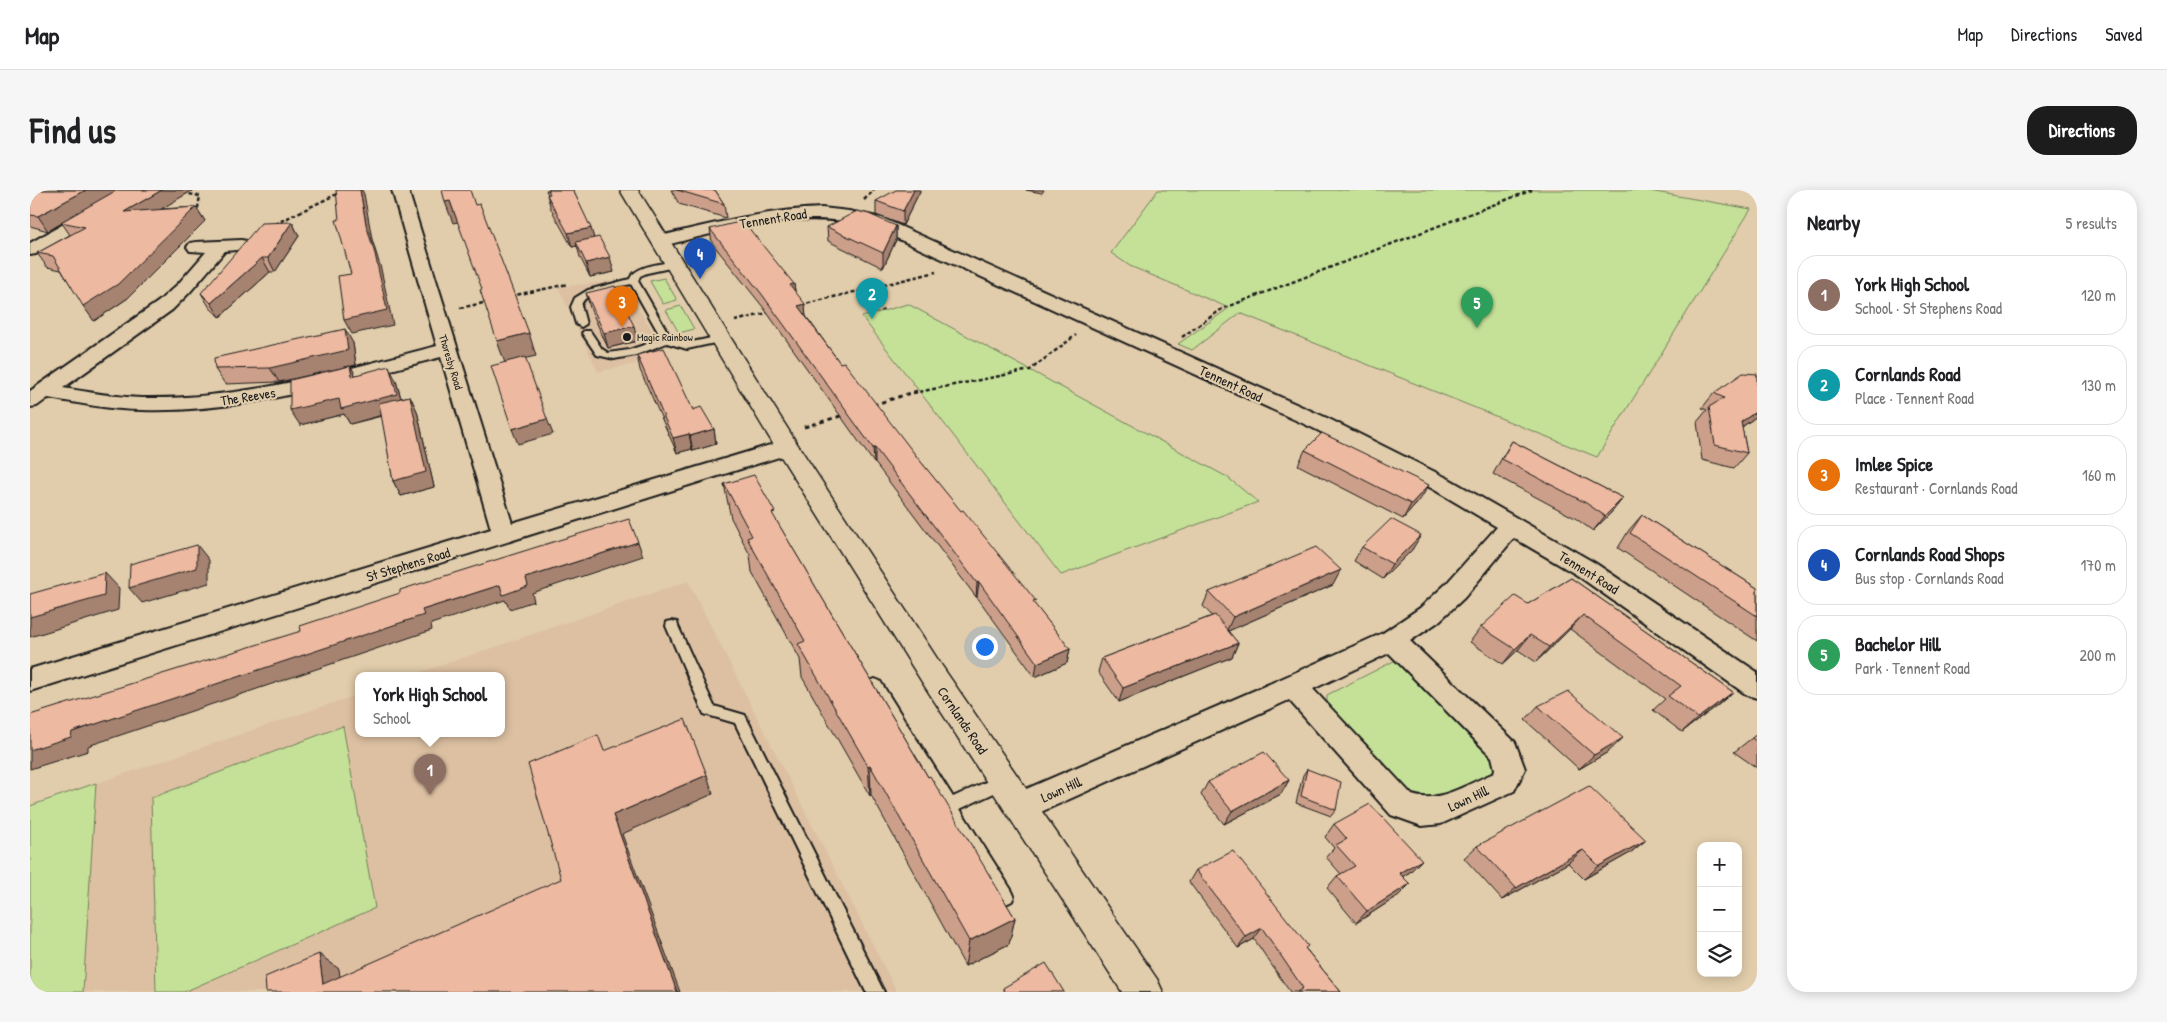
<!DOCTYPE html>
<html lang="en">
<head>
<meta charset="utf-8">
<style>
  :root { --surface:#fff; --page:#f6f6f6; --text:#202124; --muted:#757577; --line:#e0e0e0; --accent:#1c1c1c }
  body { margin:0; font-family:"Patrick Hand",sans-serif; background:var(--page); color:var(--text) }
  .controls { position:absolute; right:15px; bottom:15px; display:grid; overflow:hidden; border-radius:10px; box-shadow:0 2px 12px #0003 }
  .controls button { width:45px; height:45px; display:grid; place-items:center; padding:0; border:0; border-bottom:1px solid var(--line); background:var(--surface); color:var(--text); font:25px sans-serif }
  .you { position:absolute; left:954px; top:456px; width:18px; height:18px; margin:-12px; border:4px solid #fff; border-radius:50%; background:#1a73e8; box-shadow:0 0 0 8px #1a73e833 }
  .badge { display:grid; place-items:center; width:32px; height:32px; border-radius:50%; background:var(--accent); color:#fff; font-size:16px; font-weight:700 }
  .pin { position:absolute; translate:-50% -41px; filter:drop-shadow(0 1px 2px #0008) }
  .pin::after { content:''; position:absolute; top:26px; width:18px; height:15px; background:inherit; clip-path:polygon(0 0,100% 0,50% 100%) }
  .popup { position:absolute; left:325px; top:482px; width:150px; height:65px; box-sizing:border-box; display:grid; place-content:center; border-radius:10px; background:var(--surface); filter:drop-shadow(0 1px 4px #0005); font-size:16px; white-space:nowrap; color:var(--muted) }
  .popup b { font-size:19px; color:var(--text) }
  .popup::after { content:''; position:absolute; left:50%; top:100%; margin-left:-10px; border:10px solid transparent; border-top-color:var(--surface) }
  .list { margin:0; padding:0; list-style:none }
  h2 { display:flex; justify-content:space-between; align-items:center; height:65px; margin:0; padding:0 20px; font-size:21px }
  h2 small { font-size:16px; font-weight:400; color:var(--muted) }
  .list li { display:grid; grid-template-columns:32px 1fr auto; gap:15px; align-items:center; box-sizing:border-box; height:80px; margin:0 10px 10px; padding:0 10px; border:1px solid var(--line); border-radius:20px }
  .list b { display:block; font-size:19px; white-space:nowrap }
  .list p { margin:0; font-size:16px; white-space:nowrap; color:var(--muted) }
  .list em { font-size:16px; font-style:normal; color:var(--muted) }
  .icon { flex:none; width:28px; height:28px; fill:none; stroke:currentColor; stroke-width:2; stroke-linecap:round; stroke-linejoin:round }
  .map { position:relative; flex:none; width:1727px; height:802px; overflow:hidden; border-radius:20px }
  header { display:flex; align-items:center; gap:30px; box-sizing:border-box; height:70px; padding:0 25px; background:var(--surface); border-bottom:1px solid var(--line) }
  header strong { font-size:24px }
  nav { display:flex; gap:28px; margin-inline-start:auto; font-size:18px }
  .intro { display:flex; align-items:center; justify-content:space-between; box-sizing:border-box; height:120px; padding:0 30px }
  h1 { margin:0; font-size:35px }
  .button { padding:12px 22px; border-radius:20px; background:var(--accent); color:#fff; font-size:18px; font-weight:700 }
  main { display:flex; gap:30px; padding:0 30px }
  aside { flex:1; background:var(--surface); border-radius:20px; box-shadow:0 2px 12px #0003 }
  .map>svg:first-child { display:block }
  .built { fill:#ddc0a2 }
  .green { fill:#c5e198; stroke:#707e5a }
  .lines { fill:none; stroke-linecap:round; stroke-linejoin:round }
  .service-casing { stroke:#1c1c1c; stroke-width:4 }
  .minor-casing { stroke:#1c1c1c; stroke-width:4 }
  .tertiary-casing { stroke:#1c1c1c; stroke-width:3 }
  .path-far1 { stroke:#1c1c1c; stroke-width:2.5; stroke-dasharray:4 2.5; stroke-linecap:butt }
  .path { stroke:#1c1c1c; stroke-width:3; stroke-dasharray:4.5 4; stroke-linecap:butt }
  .service { fill:#e1cdab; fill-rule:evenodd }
  .minor { fill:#e1cdab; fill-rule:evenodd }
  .tertiary { fill:#e1cdab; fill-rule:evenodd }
  .wall { fill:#cc9f8a; stroke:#1c1c1c }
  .shaded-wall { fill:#a68270; stroke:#1c1c1c }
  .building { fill:#edb9a0; stroke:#1c1c1c }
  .poi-dot { fill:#1c1c1c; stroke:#e1cdab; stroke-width:2 }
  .labels { text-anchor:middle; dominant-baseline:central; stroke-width:4.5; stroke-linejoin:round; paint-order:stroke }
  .far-poi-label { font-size:11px; fill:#1c1c1c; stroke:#e1cdab; text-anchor:start }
  .far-street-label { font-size:11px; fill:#1c1c1c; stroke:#e1cdab }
  .street-label { font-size:14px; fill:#1c1c1c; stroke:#e1cdab }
</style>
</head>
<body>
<header>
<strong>Map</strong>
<nav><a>Map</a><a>Directions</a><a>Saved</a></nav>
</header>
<div class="intro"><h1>Find us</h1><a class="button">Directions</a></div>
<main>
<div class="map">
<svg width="1727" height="802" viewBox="0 0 1727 802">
  <rect width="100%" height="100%" fill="#e1cdab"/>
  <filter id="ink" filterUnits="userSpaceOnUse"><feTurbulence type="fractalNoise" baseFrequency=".02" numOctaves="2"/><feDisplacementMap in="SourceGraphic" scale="10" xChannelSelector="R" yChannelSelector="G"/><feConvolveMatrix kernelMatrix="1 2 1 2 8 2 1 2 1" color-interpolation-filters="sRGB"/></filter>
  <g filter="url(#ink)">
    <!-- built -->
    <g class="built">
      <polygon points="590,90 639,166 568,182 528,97"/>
      <polygon points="658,391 867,802 0,802 0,616 329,504 329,544 471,544 471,486 380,486"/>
    </g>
    <!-- green -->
    <g class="green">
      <polygon points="1128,0 1614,0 1721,19 1567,267 1210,123 1162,160 1148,154 1199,118 1100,76 1081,63"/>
      <polygon points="634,88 647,110 633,114 620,91"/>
      <polygon points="878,114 1197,287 1228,312 1031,385 832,127"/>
      <polygon points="651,116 664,139 649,143 636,120"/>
      <polygon points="1364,471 1380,476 1468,567 1468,581 1399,613 1377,608 1297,516 1297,505"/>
      <polygon points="313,536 345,718 154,802 126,802 121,608"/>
      <polygon points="66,593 53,802 0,802 0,616"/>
    </g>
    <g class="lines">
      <defs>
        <g id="service">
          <path d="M646,71L649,72V76L617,83L610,86L608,91L641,148L657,153L691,146L696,149L694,151L657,159L637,153L606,165L584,169L567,165L552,143L554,141H560L572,159L578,163L599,160L632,149L601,94C586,98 557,99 551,115L556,134L551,137L546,134L541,117L545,108L558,100L600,89C605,75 633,74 646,71Z"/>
          <polygon points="642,431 647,432 648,436 684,516 715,525 854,802 836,802 705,533 674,524 636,436 637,432"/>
          <polygon points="845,489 850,491 923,607 969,586 974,584 979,586 981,591 979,596 930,619 982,701 984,706 982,711 976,714 970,711 840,499 838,495 840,491"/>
        </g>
        <g id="minor">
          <polygon points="94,0 113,0 111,3 6,64 0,65 0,53"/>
          <path d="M362,0H378L482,333L757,250L765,252L768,257L765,262L0,501V479L461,339L411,167C313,192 215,223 112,220C81,220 49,213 18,208L7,216L0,217V201L128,112L148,94L176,62L160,61L157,57L160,53L166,52L211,50L217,51L220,55L217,59L195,61L160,102L142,120L33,198C59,202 85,207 112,208C213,210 310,181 407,156Z"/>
          <path d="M792,18L819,21L852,28L1297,228L1419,289L1565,373L1727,482V508L1717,505L1547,385L1484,348L1434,408L1408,432L1380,451L1485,552L1495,579L1484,601L1411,634L1392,636L1361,625L1259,510L1002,626L991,630L980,626L976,616L980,606L1253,488L1353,443L1390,418L1416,394L1467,337L1403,299L1283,238L840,36C769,18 701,39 632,56L626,55L624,51L626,47C681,34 735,20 792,18ZM1359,463L1462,567L1465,579L1464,583C1439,593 1409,614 1382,605L1283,499Z"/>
        </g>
        <polygon id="tertiary" points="590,0 608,0 766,252 912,476 1127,789 1133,802 1092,802 892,492 745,257"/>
      </defs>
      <!-- service casing -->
      <use href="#service" class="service-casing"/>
      <!-- minor casing -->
      <use href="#minor" class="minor-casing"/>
      <!-- tertiary casing -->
      <use href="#tertiary" class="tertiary-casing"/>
      <!-- path-far1 -->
      <g class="path-far1">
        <polyline points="153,3 170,6 167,23"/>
        <polyline points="834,10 844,0"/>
        <polyline points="245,34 309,3"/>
        <polyline points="836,99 853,121"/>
        <polyline points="481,106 538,94"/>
        <polyline points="771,115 906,82"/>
        <polyline points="430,118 458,112"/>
        <polyline points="705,131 741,122"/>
        <polyline points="1152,147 1192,119 1502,0"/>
        <polyline points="883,203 1000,180 1046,145"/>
      </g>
      <!-- path -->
      <g class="path">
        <polyline points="843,215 887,201"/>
        <polyline points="774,237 814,225"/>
      </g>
      <!-- service -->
      <use href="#service" class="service"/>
      <!-- minor -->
      <use href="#minor" class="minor"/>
      <!-- tertiary -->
      <use href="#tertiary" class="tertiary"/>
    </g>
    <!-- wall -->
    <g class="wall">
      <polygon points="0,0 163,0 130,19 166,17 175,31 98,108 64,131 31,80 17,77 7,63 40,45 32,33 18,41 0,36"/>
      <polygon points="516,0 543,0 564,48 584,82 560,87 550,67 547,56 542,57 521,19 517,5 518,5"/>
      <polygon points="641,0 685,0 694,14 696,28 649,14"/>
      <polygon points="996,0 1014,0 1012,3"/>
      <polygon points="890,1 873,35 846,25 846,11"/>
      <polygon points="262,32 269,46 245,82 240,82 190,127 180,118 171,103"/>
      <polygon points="866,36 866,50 853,78 798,51 797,37"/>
      <polygon points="680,39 764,94 765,101 776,126 810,173 887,267 1040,459 1037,473 1005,487 947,407 946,407 845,273 844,273 733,117 682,53"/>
      <polygon points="556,103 607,151 578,158 560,118"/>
      <polygon points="323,153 326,175 321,176 325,185 366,191 371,208 380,206 387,221 404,297 371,306 363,291 352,226 320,234 314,224 270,235 260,190 249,192 195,194 185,179"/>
      <polygon points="607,165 684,239 686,254 663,261 662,259 647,263 610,180"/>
      <polygon points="1727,184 1727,226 1712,237 1717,263 1704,278 1672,270 1667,232 1677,220 1672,218 1684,203"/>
      <polygon points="1482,251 1593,308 1581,323 1563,341 1545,328 1463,284 1473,266"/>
      <polygon points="1275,260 1390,310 1373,329 1268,275"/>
      <polygon points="694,294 746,330 898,587 985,728 979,754 935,776 841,605 840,606 772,487 770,469 722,382 720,365 701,328"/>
      <polygon points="1612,325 1727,398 1727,451 1588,358 1599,340"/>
      <polygon points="1332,357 1382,360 1353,389 1324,371"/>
      <polygon points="1541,388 1703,502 1687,516 1652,542 1623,520 1635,509 1540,439 1506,472 1488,460 1473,474 1440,452 1451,437 1498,414"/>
      <polygon points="1303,395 1198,441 1208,453 1202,467 1089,512 1068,482 1072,468 1182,426 1173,416 1179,402"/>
      <polygon points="1508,516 1578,562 1549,579 1495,530"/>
      <polygon points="1727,544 1727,578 1704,562"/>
      <polygon points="1277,579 1306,620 1301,626 1266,613 1273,585"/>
      <polygon points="1259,590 1251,604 1194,634 1171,605 1178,592"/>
      <polygon points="1304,634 1392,670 1380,682 1373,686 1368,706 1326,733 1297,698 1307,686 1311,684 1296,667 1304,658 1295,647"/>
      <polygon points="1616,650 1600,663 1554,689 1538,673 1472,710 1434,668 1447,656"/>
      <polygon points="1166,680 1276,759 1311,802 1260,802 1224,749 1208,758 1159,692"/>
    </g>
    <!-- shaded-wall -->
    <g class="shaded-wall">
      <polygon points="56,0 90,0 31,32 32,33 18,41 8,26"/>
      <polygon points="132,0 163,0 103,36 94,22"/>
      <polygon points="330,0 332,0 334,4 342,49 351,79 363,135 322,144 314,130 336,34"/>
      <polygon points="884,0 890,0 890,1 873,35 873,21"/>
      <polygon points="420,11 428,32 423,33 415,12"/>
      <polygon points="166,17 175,31 98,108 64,131 53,116"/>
      <polygon points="262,32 269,46 245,82 238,68"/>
      <polygon points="866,36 866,50 853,78 853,63"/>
      <polygon points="561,38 565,52 546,52 547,56 542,57 538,43"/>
      <polygon points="580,67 584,82 560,87 556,73"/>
      <polygon points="232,68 240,82 190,127 181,113"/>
      <polygon points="764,94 766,108 760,95"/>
      <polygon points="775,114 776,128 768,116"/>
      <polygon points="604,136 607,151 578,158 574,143"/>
      <polygon points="315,139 323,153 326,175 321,176 328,191 322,186 320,176 249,192 240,178"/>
      <polygon points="499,143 506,166 475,173 467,151"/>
      <polygon points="359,176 366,191 374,219 320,234 314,224 270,235 260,220"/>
      <polygon points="380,206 387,221 404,297 371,306 363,291"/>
      <polygon points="1727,221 1727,226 1698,247 1711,232"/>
      <polygon points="517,229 523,244 488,254 482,239"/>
      <polygon points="684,239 686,254 663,261 660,246"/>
      <polygon points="659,244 662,259 647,263 643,248"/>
      <polygon points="843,258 845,258 845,273 844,273"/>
      <polygon points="1399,295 1390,310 1373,329 1381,314"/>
      <polygon points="1593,308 1581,323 1563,341 1575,326"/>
      <polygon points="1391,345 1382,360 1353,389 1362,374"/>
      <polygon points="608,352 613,366 502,403 504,411 480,419 475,410 401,434 402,440 58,556 58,561 0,579 0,560 42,542 392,420 470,395 496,388"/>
      <polygon points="167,355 179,370 179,393 112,413 99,398"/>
      <polygon points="1311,380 1303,395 1196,442 1203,427"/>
      <polygon points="75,383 89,398 88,420 0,447 0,427"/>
      <polygon points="949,392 947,407 946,407 947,393"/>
      <polygon points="1553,425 1540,439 1506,472 1519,457"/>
      <polygon points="1500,445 1488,460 1473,474 1485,459"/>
      <polygon points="1208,453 1202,467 1089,512 1093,498"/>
      <polygon points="1040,459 1037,473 1005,487 1007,473"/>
      <polygon points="1703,502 1687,516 1652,542 1668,528"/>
      <polygon points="1593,548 1578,562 1549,579 1564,565"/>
      <polygon points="840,575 841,605 840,606 838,576"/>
      <polygon points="677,585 683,604 592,644 650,802 647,802 583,625"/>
      <polygon points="1259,590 1251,604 1194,634 1202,621"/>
      <polygon points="1616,650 1600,663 1554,689 1569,676"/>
      <polygon points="1553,660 1538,673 1472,710 1486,698"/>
      <polygon points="1392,670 1380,682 1358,695 1369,683"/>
      <polygon points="1380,694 1368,706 1326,733 1337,721"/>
      <polygon points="985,728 979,754 935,776 939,751"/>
      <polygon points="1232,738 1224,749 1208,758 1216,747"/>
      <polygon points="289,764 309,779 312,802 293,794"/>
    </g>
    <!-- building -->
    <g class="building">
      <polygon points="0,0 56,0 8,26 0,25"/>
      <polygon points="87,0 132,0 94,22 166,17 88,94 53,116 23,66 7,63 55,37 31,32"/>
      <polygon points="306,0 330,0 336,34 345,64 357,120 314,130 308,86 321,84 306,30 309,30"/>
      <polygon points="412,0 440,0 445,15 450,14 499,143 467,151 450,100 452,99 420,11 415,12"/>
      <polygon points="518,0 543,0 561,38 538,43 517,5 520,4"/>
      <polygon points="647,0 685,0 694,14"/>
      <polygon points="866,0 884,0 873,21 846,11"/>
      <polygon points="827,21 839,24 866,36 853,63 797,37"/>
      <polygon points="713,31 764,94 760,95 775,114 768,116 810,173 814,172 887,267 931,321 933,320 1006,411 1003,412 1040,459 1007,473 949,392 947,393 845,258 843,258 731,103 680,39"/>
      <polygon points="262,32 238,68 232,68 181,113 171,103 231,33"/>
      <polygon points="569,47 580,67 556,73 546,52"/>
      <polygon points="585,96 604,136 574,143 556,103"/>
      <polygon points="315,139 318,160 240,178 185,179 184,168"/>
      <polygon points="634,158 663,220 671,217 684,239 660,246 659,244 643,248 607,165"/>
      <polygon points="495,167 517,229 482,239 461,176"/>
      <polygon points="320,176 322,186 359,176 367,204 311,219 309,209 260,220 260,190"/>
      <polygon points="1713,183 1727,184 1727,221 1711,232 1717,263 1685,255 1679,217 1694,208 1684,203"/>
      <polygon points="380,206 396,282 363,291 349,213"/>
      <polygon points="1292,243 1399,295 1381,314 1275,260"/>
      <polygon points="1482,251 1593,308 1575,326 1556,313 1472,269"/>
      <polygon points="724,285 745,322 742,323 898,587 900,586 985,728 939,751 840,575 838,576 768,454 775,451 717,348 722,346 694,294"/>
      <polygon points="1612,325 1727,398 1727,426 1600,343"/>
      <polygon points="599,329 608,352 496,388 498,396 473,405 470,395 392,420 394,425 42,542 41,547 0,560 0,525 271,441 270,436 370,403 370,400 529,350"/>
      <polygon points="1361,329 1391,345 1362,374 1332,357"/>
      <polygon points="167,355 167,378 99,398 100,374"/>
      <polygon points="1286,357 1311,380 1203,427 1179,402"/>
      <polygon points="75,383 74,406 0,427 0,404"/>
      <polygon points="1541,388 1703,502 1668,528 1638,506 1651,496 1553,425 1519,457 1500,445 1485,459 1451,437 1485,406 1498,414"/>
      <polygon points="1185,425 1208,453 1093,498 1072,468"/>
      <polygon points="1538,501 1593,548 1564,565 1508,516"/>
      <polygon points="655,529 677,585 583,625 647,802 236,802 235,787 289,764 293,794 531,689 498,574 568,545 574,561"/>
      <polygon points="1727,544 1727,552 1722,548"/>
      <polygon points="1234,562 1259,590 1202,621 1178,592"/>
      <polygon points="1277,579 1311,592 1306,620 1271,606"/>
      <polygon points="1559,596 1616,650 1569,676 1553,660 1486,698 1447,656"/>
      <polygon points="1340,614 1392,670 1369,683 1380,694 1337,721 1307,686 1325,676 1306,655 1317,649 1304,634"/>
      <polygon points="1203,661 1278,756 1275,758 1311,802 1267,802 1273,798 1232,738 1216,747 1166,680"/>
      <polygon points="1016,773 1034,802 975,802 973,798"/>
    </g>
  </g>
  <!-- markers -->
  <circle class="poi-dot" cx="597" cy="147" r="5"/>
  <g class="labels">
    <!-- far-poi labels -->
    <g class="far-poi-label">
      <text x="607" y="147">Magic Rainbow</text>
    </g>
    <!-- far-street labels -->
    <g class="far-street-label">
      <text transform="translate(421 172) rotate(73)">Thoresby Road</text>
    </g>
    <!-- street labels -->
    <g class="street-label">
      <text transform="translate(743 28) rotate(-9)">Tennent Road</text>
      <text transform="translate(1201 193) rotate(25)">Tennent Road</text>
      <text transform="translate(218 206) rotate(-9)">The Reeves</text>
      <text transform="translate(378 374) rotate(-17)">St Stephens Road</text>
      <text transform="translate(1559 382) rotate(32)">Tennent Road</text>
      <text transform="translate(933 530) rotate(56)">Cornlands Road</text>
      <text transform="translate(1031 599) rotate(-24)">Lown Hill</text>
      <text transform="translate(1438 608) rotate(-25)">Lown Hill</text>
    </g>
  </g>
</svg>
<div class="controls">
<button>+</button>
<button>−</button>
<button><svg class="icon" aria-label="layers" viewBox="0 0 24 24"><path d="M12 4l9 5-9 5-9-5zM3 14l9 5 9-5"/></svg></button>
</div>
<div class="you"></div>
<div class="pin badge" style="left:400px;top:605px;background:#8d6e63">1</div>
<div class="popup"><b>York High School</b>School</div>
<div class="pin badge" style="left:842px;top:129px;background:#0f9aa8">2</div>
<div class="pin badge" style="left:592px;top:137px;background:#e8710a">3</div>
<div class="pin badge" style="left:670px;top:89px;background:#1a4fb4">4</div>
<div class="pin badge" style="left:1447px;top:138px;background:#2e9e5b">5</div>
</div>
<aside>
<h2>Nearby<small>5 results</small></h2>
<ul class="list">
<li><span class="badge" style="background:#8d6e63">1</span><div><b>York High School</b><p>School · St Stephens Road</p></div><em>120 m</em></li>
<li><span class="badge" style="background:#0f9aa8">2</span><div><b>Cornlands Road</b><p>Place · Tennent Road</p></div><em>130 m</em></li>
<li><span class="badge" style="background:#e8710a">3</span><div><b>Imlee Spice</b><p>Restaurant · Cornlands Road</p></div><em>160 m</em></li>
<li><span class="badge" style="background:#1a4fb4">4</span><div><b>Cornlands Road Shops</b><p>Bus stop · Cornlands Road</p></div><em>170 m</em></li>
<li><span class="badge" style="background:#2e9e5b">5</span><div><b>Bachelor Hill</b><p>Park · Tennent Road</p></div><em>200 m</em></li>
</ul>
</aside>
</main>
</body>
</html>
